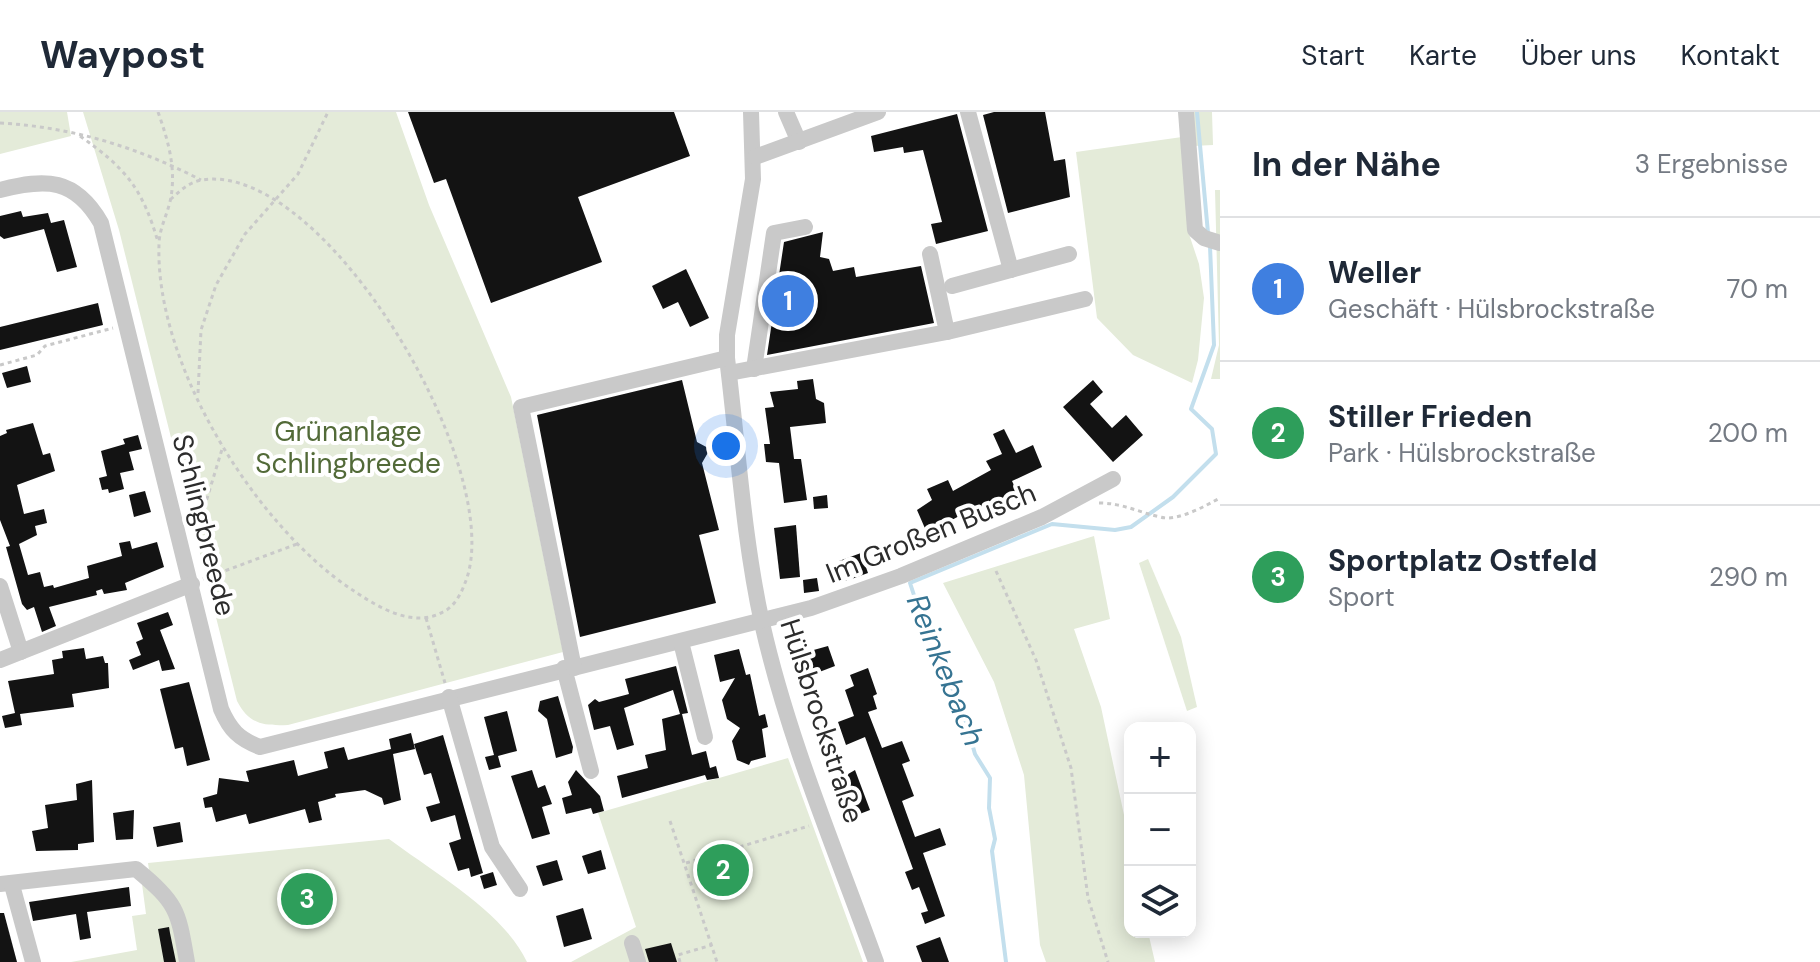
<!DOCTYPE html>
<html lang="de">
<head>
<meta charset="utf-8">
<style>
  :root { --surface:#fff; --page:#f6f6f7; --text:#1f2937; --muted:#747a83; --line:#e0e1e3; --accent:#0f766e }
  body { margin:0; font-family:"DM Sans",sans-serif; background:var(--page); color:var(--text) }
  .controls { position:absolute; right:24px; bottom:24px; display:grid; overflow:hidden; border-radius:16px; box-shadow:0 4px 20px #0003 }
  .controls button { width:72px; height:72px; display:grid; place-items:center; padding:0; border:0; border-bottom:2px solid var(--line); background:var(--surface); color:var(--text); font:40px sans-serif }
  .you { position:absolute; left:726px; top:334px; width:28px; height:28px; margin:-20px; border:6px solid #fff; border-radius:50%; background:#1a73e8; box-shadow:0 0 0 12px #1a73e833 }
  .badge { display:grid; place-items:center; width:52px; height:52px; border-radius:50%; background:var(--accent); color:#fff; font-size:26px; font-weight:700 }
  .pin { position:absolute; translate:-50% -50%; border:4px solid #fff; box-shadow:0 2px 8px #0006 }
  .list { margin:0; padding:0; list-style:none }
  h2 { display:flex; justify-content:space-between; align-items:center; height:104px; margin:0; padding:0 32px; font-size:34px }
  h2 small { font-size:26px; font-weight:400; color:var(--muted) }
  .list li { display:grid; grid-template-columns:52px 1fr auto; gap:24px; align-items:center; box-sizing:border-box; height:144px; padding:0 32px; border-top:2px solid var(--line) }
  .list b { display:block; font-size:30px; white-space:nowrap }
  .list p { margin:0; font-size:26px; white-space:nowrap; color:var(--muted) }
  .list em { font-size:26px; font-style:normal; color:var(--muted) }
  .icon { flex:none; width:44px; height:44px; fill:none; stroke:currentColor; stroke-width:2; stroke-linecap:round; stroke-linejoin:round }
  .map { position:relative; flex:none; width:1220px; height:850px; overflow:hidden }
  header { display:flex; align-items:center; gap:48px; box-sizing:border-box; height:112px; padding:0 40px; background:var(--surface); border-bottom:2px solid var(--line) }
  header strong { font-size:38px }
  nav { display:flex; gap:44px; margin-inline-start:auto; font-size:28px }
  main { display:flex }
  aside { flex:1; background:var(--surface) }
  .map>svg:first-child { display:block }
  .green { fill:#e4ebd9 }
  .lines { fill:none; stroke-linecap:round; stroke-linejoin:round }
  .stream { stroke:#c3dfed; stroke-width:4 }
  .building { fill:#131313 }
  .path { stroke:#c9c9c9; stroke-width:3; stroke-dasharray:4 4; stroke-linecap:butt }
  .minor { stroke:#c9c9c9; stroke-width:16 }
  .labels { text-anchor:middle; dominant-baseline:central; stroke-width:8; stroke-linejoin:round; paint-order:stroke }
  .park-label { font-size:28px; fill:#526a38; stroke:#fff }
  .street-label { font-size:28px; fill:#2c2c2c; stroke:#fff }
  .water-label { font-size:30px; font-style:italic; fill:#367492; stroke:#fff }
</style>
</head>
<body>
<header>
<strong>Waypost</strong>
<nav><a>Start</a><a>Karte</a><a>Über uns</a><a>Kontakt</a></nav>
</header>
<main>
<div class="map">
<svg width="1220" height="850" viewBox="0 0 1220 850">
  <rect width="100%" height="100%" fill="#fff"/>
  <!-- green -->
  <g class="green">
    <polygon points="0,0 67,0 71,24 0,42"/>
    <path d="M83,0H396L429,93L511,285L563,540L288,613C263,614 249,612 237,589L119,118Z"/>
    <polygon points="1191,0 1212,0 1213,33 1193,34"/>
    <polygon points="1182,25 1189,122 1199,152 1204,186 1198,248 1192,271 1133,243 1097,206 1076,40"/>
    <polygon points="1215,78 1220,78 1220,267 1211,267 1219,233"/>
    <polygon points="1094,424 1110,507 1074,517 1101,595 1130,731 1130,820 1148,820 1155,850 1046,850 1040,833 1024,663 994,570 943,471"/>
    <polygon points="1148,447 1181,525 1197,595 1187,599 1139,451"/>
    <polygon points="788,646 863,850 571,850 636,815 598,701"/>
    <path d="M389,727C433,760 504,800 527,850H71L137,838L132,804L146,802L142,772L150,765L148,751Z"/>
  </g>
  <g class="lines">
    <!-- stream -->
    <g class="stream">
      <polyline points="1197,0 1208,121"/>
      <polyline points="1006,850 992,739 995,727 989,696 990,666 975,642 962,596 929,529 910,471 1052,412 1115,418 1131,415 1173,385 1216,342 1212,317 1191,297 1214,233 1210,134"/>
    </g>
  </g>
  <!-- building -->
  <g class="building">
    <polygon points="408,0 674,0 690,44 578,85 602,150 491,191 446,67 434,71"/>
    <polygon points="994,0 1045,0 1054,49 1065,47 1070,85 1008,101 983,3"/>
    <polygon points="957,2 988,119 936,132 931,112 942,110 923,38 904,41 903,35 874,40 871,24"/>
    <polygon points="21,99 23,105 48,101 51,111 64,108 77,155 57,160 44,117 4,127 0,124 0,104"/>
    <polygon points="823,120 820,145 829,147 833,159 854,155 856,165 921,154 934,211 767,243 784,130"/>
    <polygon points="686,157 709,206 690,215 678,190 663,197 652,174"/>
    <polygon points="98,191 103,213 0,238 0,215"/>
    <polygon points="27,254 31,270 7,276 2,261"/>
    <polygon points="813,267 816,287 824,291 826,311 790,315 794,347 801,347 807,388 784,391 779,351 766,350 764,332 770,332 765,296 774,295 770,280 798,277 797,269"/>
    <polygon points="682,268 697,330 710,337 702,351 719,418 699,423 716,491 580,525 537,303"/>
    <polygon points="1093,268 1103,280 1090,292 1112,316 1126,303 1143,323 1113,350 1063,295"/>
    <polygon points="33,311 43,343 50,341 55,359 17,373 24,402 44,397 47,411 35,414 37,423 19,432 28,463 40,460 44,475 53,473 54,476 89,466 87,454 122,444 119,431 130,429 132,437 157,430 164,455 125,471 127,478 104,482 102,477 96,479 97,483 49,495 56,514 42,520 34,495 27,498 22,492 6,435 10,434 0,408 0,324 7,321 6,318"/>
    <polygon points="1004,317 1016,341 1033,333 1042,355 1012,369 1019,384 1011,390 968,407 965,401 927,421 917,398 932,388 927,377 948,368 953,379 991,358 986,349 1002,342 993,322"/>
    <polygon points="138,323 142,337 129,340 134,358 120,361 124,377 109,381 108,377 102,378 99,366 107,364 101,339 125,332 123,327"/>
    <polygon points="145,379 151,400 134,405 129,383"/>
    <polygon points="827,383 828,396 814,397 813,385"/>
    <polygon points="796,413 800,465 780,467 774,416"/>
    <polygon points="861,441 868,461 846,469 839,449"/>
    <polygon points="817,466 819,479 804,481 803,468"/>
    <polygon points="168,500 173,513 160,518 175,557 162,559 159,548 133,558 129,548 141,543 136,530 143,527 137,511"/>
    <polygon points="828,534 835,554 801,567 792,544"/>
    <polygon points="84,536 86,547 103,544 105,551 108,551 109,576 72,582 74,595 20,602 22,613 5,616 2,604 15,601 8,569 54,562 52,548 63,546 62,539"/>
    <polygon points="739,537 746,563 750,562 759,604 765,602 768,615 762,617 766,645 751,649 749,653 737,648 732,629 740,616 727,607 722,588 735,566 720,570 714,543"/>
    <polygon points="676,554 688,601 682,602 692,643 706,639 710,656 716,654 719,666 707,668 705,663 622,686 617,664 648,656 645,643 666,638 662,607 680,602 673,578 624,596 634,633 617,638 610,614 594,618 588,593 595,587 599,590 629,582 625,567"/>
    <polygon points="868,556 877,582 873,584 877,597 868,600 882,636 902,629 910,649 902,652 914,684 902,689 915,725 940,716 946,733 923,741 945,804 925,812 921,801 928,799 919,775 912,778 905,760 913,757 865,625 846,633 838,610 854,604 845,578 854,574 850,563"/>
    <polygon points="189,570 210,648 187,654 183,635 175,637 160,577"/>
    <polygon points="558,584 573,635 572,641 556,646 547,607 538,599 540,589"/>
    <polygon points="507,599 517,639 498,644 501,655 489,658 485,645 494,643 484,605"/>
    <polygon points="411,621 415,637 393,642 401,688 384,693 382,686 365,678 335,682 336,685 318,690 322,708 309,711 305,697 249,712 246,702 216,710 212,695 205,696 203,686 217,682 219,666 249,670 246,659 294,648 298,664 328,656 324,640 344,635 348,648 391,637 389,627"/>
    <polygon points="443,623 483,761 471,765 469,756 458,759 449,731 461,727 455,703 431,710 426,695 440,691 431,661 424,663 414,632"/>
    <polygon points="532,658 538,676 545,673 552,692 542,695 550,722 532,727 511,664"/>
    <polygon points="576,658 600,684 604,699 593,702 591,696 566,702 562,686 572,683 568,670"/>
    <polygon points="855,658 870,698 857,703 843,665"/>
    <polygon points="92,668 94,730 78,732 78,738 36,739 32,719 48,716 45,693 77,688 76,672"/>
    <polygon points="134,698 133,727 116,728 113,701"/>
    <polygon points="180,710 183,730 157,735 153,715"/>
    <polygon points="601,738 606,757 588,762 582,744"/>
    <polygon points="557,748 563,768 543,774 536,754"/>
    <polygon points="493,760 497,773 484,777 480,764"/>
    <polygon points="129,775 131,794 87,800 91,826 80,828 76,802 33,809 29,790"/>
    <polygon points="583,796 592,827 564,835 556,804"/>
    <polygon points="0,801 4,801 17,850 0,850"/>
    <polygon points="169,815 170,821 176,850 164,850 158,817"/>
    <polygon points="940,825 949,850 922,850 916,834"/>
    <polygon points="671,831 677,850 649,850 645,837"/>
  </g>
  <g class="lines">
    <!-- path -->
    <g class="path">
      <path d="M158,0C168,28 176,55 171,85C168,102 159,116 159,133C155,252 255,413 351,477C376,494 412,517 443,500C454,495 461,482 465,471C510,362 325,48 202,68C189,70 181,78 171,87"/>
      <path d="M0,11C72,15 137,35 201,68"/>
      <path d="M80,24C125,56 142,75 158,130"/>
      <polyline points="0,253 37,243 45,234 113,216"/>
      <polyline points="198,281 201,218 216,173 245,122 298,62 328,0"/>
      <path d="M1099,391C1122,391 1138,400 1160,405C1177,410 1205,394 1220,386"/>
      <polyline points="195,426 223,334"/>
      <polyline points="996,459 1036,548 1071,656 1088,786 1108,850"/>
      <polyline points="203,467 297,432"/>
      <polyline points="426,506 445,571"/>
      <polyline points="670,709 717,850"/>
      <polyline points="686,751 809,714"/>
      <polyline points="680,850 678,843 712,833"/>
    </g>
    <!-- minor -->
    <g class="minor">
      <path d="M751,0L753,67L727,223V246C738,334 743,424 762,511C788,627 836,739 876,850"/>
      <polyline points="786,0 799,30"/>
      <polyline points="968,0 1011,158"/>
      <polyline points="1186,0 1195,118 1204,126 1220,131"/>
      <polyline points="755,45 878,0"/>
      <path d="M0,78C46,66 75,66 101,111L221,597C230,618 239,627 260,635L811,496L901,464L1042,405L1113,367"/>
      <polyline points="952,174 1069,142"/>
      <polyline points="947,220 1085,187"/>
      <polyline points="754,257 774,121 805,115"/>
      <polyline points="729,261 947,220 930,142"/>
      <polyline points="0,474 21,540"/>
      <polyline points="681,530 705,625"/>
      <polyline points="0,548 192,472"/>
      <polyline points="564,556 591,659"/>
      <polyline points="574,556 521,295 727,246"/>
      <polyline points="449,585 492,735 520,777"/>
      <path d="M0,772L136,757C178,792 178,798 187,850"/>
      <polyline points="12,773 33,850"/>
      <polyline points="632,831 638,850"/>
    </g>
  </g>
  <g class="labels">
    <!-- park labels -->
    <g class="park-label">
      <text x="348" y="319">Grünanlage<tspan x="348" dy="32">Schlingbreede</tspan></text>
    </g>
    <!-- street labels -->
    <g class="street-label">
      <text transform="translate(204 413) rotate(76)">Schlingbreede</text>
      <text transform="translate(931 421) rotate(-22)">Im Großen Busch</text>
      <text transform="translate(822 609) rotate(72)">Hülsbrockstraße</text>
    </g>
    <!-- water labels -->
    <g class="water-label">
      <text transform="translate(946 558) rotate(68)">Reinkebach</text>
    </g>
  </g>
</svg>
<div class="controls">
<button>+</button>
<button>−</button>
<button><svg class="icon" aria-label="layers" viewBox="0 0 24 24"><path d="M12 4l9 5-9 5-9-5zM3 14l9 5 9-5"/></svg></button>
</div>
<div class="you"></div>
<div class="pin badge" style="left:788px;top:189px;background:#3f7fe0">1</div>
<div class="pin badge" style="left:723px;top:758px;background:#2e9e5b">2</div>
<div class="pin badge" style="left:307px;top:787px;background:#2e9e5b">3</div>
</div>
<aside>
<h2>In der Nähe<small>3 Ergebnisse</small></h2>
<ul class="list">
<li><span class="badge" style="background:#3f7fe0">1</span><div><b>Weller</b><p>Geschäft · Hülsbrockstraße</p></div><em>70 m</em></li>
<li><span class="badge" style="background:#2e9e5b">2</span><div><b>Stiller Frieden</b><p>Park · Hülsbrockstraße</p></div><em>200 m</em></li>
<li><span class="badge" style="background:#2e9e5b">3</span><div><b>Sportplatz Ostfeld</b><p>Sport</p></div><em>290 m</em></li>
</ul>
</aside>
</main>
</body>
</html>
